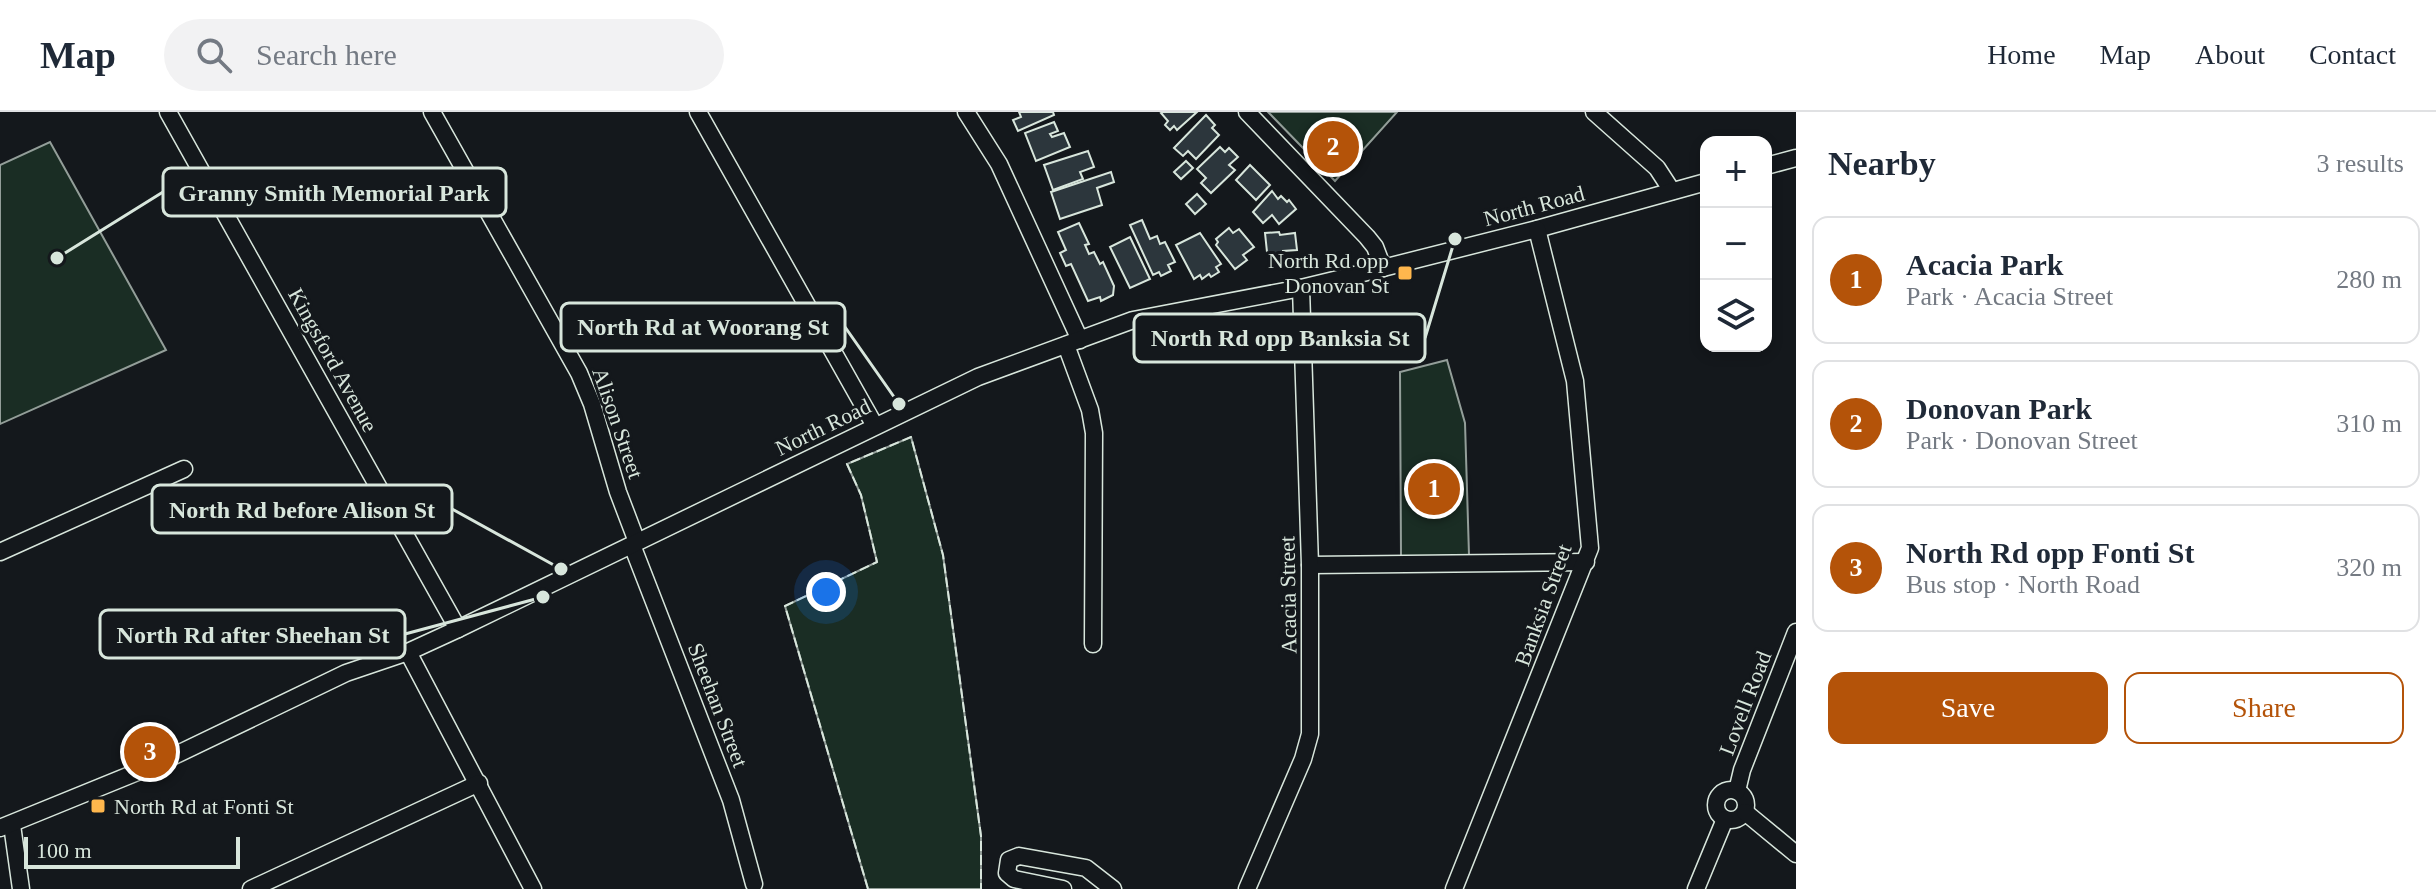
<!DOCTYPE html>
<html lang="en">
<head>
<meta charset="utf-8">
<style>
  :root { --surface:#fff; --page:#f2f2f3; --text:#1f2937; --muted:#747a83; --line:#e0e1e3; --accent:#b45309 }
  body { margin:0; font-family:"Times New Roman",serif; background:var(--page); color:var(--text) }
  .controls { position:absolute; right:24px; top:24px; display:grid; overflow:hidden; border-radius:16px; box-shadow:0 4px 12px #0003 }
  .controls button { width:72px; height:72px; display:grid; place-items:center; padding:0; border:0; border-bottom:2px solid var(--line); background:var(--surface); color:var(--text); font:40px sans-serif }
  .scale { position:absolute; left:24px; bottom:20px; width:216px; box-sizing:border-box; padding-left:8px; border:4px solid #d8e6dc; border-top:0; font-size:22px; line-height:28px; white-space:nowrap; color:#d8e6dc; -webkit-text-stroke:6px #14181c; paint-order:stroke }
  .you { position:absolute; left:826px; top:480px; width:28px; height:28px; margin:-20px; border:6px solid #fff; border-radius:50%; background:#1a73e8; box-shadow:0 0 0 12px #1a73e833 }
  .badge { display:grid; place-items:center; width:52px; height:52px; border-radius:50%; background:var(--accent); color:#fff; font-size:26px; font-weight:700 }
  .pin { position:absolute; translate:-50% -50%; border:4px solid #fff; box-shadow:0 2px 8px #0006 }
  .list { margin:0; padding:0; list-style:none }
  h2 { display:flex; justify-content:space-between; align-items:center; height:104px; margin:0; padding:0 32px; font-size:34px }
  h2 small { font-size:26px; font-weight:400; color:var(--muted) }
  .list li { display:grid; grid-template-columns:52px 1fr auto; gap:24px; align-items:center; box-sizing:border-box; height:128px; margin:0 16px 16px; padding:0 16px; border:2px solid var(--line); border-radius:16px }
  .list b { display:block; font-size:30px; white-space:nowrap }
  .list p { margin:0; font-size:26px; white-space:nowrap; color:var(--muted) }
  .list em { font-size:26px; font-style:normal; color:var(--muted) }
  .actions { display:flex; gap:16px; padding:24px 32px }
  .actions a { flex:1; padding:18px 0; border:2px solid var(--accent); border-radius:16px; text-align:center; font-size:28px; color:var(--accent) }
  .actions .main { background:var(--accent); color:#fff }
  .icon { flex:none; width:44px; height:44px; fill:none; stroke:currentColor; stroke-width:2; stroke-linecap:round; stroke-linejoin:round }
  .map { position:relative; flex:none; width:1796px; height:777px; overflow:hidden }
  header { display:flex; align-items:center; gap:48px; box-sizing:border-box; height:112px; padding:0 40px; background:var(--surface); border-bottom:2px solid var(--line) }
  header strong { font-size:38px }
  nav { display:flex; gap:44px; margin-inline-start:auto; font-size:28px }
  .search { width:560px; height:72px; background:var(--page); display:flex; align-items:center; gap:20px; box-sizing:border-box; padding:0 28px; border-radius:44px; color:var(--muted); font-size:30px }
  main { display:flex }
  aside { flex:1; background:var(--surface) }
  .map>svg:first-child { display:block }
  .green { fill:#1a2d24; stroke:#939e99; stroke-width:2 }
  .building { fill:#2c363c; stroke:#d8e6dc; stroke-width:2 }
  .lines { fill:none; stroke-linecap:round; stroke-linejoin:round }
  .minor-casing { stroke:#d8e6dc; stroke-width:19 }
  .minor { stroke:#14181c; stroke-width:16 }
  .fence { stroke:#d8e6dc; stroke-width:2; stroke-dasharray:10 4; stroke-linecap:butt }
  .poi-dot { fill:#ffb74d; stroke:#14181c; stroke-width:3 }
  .labels { text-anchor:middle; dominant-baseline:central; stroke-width:6; stroke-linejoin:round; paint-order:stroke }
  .street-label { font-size:22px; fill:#d8e6dc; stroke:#14181c }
  .poi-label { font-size:22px; fill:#d8e6dc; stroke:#14181c; text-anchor:end }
  .leader { fill:none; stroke:#d8e6dc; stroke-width:3 }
  .callout-dot { fill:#d8e6dc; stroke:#14181c; stroke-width:3 }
  .callout { fill:#14181c; stroke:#d8e6dc; stroke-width:3 }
  .callout-label { font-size:24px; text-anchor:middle; font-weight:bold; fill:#d8e6dc }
</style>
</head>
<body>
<header>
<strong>Map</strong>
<div class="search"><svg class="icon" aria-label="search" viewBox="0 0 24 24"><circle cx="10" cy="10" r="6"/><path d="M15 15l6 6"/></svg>Search here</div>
<nav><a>Home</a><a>Map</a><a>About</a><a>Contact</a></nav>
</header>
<main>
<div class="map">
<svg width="1796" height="777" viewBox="0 0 1796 777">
  <rect width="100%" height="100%" fill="#14181c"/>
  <!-- green -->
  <g class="green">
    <polygon points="1268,0 1397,0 1335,69"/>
    <polygon points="50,30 166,238 0,312 0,53"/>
    <polygon points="1447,248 1465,311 1469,443 1401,445 1400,260"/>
    <polygon points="911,325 943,443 981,724 981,777 868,777 785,494 877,450 861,383 847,352"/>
  </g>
  <!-- building -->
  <g class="building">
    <polygon points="1019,0 1053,0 1054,3 1018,19 1013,8 1021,5"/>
    <polygon points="1163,0 1197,0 1177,18 1174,14 1170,18 1165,13 1168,9 1161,1"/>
    <polygon points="1206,3 1215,13 1212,16 1219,23 1196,47 1188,39 1183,44 1174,36"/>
    <polygon points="1054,10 1058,19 1050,22 1052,25 1064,21 1070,35 1036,49 1025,21"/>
    <polygon points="1220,35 1225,40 1229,36 1238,45 1229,53 1235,58 1211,81 1201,71 1206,66 1197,57"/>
    <polygon points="1088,39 1094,55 1080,60 1083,67 1053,78 1044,53"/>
    <polygon points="1186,49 1193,56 1181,67 1174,60"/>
    <polygon points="1250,53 1270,73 1256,88 1236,68"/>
    <polygon points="1111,60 1114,70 1097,76 1102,93 1060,107 1051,80"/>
    <polygon points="1272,79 1278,87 1281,84 1287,90 1289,88 1296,97 1279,112 1272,103 1263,111 1253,100"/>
    <polygon points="1197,82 1206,92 1195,102 1186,92"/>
    <polygon points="1142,108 1150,127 1157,124 1160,132 1165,130 1175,150 1168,153 1171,159 1161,164 1159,160 1153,163 1130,113"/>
    <polygon points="1079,111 1089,132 1085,133 1089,142 1094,140 1100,152 1103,150 1114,174 1113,183 1101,189 1100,185 1088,189 1071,152 1066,154 1060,141 1066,138 1058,120"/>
    <polygon points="1229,116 1233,121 1239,117 1254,135 1243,143 1247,148 1235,157 1216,133 1218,130 1216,127"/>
    <polygon points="1279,120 1280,123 1295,121 1297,138 1283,139 1283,147 1271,148 1270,140 1267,140 1265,121"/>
    <polygon points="1200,121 1221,152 1216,155 1219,160 1211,165 1209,162 1202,167 1200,163 1194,167 1176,133"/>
    <polygon points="1130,125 1150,167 1130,176 1110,135"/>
  </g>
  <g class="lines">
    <defs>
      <g id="minor">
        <polyline points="168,0 458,517"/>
        <polyline points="432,0 579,261 592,292 618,380 637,430"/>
        <polyline points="698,0 875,314"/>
        <polyline points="966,0 999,52 1080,228"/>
        <polyline points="1247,0 1367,125 1375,135 1383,156"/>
        <polyline points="1594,0 1657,56 1672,79"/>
        <polyline points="1766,54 1796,46"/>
        <polyline points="1066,233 1090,298 1094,321 1093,532"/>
        <polyline points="632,433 731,688 754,772"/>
        <polyline points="0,440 184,357"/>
        <polyline points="1310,453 1586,450"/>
        <polyline points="408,540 533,777"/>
        <circle cx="1731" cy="693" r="15"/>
        <polyline points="1737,679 1742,658 1796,520"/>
        <polyline points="1745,700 1796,742"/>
        <polyline points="12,713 21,777"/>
        <polyline points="0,716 157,652 346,561 408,540 458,517 978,265 1133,208 1301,176 1363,161 1537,117 1706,70"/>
        <polyline points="251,777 479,671"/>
        <polyline points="1063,777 1014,767 1007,761 1009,748 1019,744 1086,756 1113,777"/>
        <polyline points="1247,777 1303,647 1310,622 1310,453 1301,176"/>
        <polyline points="1454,777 1590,436 1575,269 1537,117"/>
        <polyline points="1696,777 1725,707"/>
      </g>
    </defs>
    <!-- minor casing -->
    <use href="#minor" class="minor-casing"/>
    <!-- minor -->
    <use href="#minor" class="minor"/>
    <!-- fence -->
    <polyline class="fence" points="868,777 785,494 877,450 861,383 847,352 911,325 943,443 981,724 981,777"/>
  </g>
  <!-- markers -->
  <g class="poi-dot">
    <rect x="1397" y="153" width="16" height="16" rx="4"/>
    <rect x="90" y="686" width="16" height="16" rx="4"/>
  </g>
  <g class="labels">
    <!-- street labels -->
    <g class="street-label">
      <text transform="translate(1534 94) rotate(-15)">North Road</text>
      <text transform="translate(333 248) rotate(61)">Kingsford Avenue</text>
      <text transform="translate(618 311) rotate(71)">Alison Street</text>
      <text transform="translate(823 315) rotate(-26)">North Road</text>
      <text transform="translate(1288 483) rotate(-91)">Acacia Street</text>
      <text transform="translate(1543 493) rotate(-70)">Banksia Street</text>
      <text transform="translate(1745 591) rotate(-69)">Lovell Road</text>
      <text transform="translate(718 593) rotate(69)">Sheehan Street</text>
    </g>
    <!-- poi labels -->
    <g class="poi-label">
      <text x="1389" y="148">North Rd opp<tspan x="1389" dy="25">Donovan St</tspan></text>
      <text x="114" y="694" text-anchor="start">North Rd at Fonti St</text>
    </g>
  </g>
  <!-- callouts -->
  <path class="leader" d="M57 146L163 80M899 292L845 215M1455 127L1425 226M561 457L452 397M543 485L405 522"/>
  <g class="callout-dot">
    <circle cx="57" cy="146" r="8"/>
    <circle cx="899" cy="292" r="8"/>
    <circle cx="1455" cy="127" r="8"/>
    <circle cx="561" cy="457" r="8"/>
    <circle cx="543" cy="485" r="8"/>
  </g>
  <g class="callout">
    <rect x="163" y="56" width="343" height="48" rx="8"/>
    <rect x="561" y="191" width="284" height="48" rx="8"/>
    <rect x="1134" y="202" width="291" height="48" rx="8"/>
    <rect x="152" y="373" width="300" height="48" rx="8"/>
    <rect x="100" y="498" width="305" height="48" rx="8"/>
  </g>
  <g class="callout-label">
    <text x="334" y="89">Granny Smith Memorial Park</text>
    <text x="703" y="223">North Rd at Woorang St</text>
    <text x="1280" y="234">North Rd opp Banksia St</text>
    <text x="302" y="406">North Rd before Alison St</text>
    <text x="253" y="531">North Rd after Sheehan St</text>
  </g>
</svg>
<div class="controls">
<button>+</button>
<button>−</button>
<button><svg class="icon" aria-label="layers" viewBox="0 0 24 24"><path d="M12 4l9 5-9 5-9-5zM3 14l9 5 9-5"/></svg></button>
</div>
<div class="scale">100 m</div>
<div class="you"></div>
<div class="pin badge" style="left:1434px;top:377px">1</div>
<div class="pin badge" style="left:1333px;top:35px">2</div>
<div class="pin badge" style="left:150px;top:640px">3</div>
</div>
<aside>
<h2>Nearby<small>3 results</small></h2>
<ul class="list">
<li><span class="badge">1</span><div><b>Acacia Park</b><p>Park · Acacia Street</p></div><em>280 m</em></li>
<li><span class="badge">2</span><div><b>Donovan Park</b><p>Park · Donovan Street</p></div><em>310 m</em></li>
<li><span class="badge">3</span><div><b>North Rd opp Fonti St</b><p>Bus stop · North Road</p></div><em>320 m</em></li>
</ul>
<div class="actions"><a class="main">Save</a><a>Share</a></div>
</aside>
</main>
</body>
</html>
